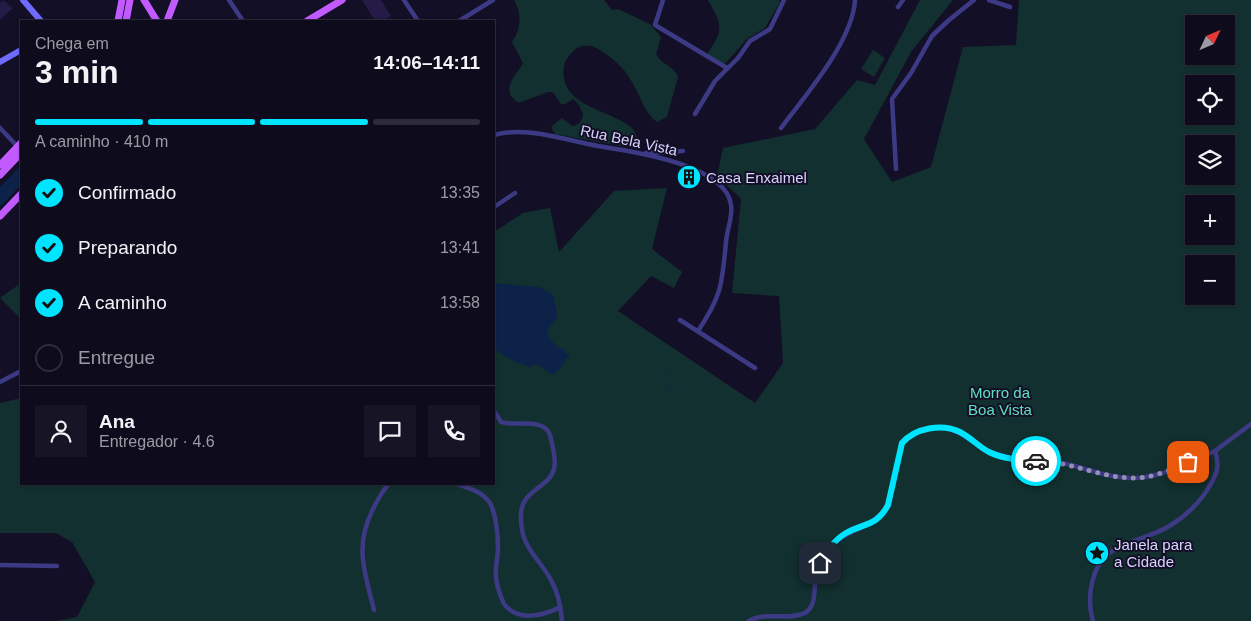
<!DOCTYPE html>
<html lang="pt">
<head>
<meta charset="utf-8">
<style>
  :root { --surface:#0e0b1c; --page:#171425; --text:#f1f3f6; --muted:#9b9ba3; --line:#2e2b3b; --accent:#00e5ff }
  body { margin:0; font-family:Helvetica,sans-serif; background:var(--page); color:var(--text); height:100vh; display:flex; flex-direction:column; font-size:19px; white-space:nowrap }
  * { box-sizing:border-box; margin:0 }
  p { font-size:16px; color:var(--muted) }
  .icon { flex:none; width:28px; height:28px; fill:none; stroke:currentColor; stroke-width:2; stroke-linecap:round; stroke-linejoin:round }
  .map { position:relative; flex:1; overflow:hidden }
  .drawer { position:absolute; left:20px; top:20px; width:475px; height:465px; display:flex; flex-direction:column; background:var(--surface); border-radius:0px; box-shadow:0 1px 4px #0004,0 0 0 1px var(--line) }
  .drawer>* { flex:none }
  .needle { width:32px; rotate:46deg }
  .tools { position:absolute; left:1185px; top:15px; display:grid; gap:10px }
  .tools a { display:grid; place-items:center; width:50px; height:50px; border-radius:0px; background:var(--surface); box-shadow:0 1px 4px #0004,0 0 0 1px var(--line); font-size:25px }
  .pin { position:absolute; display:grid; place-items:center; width:42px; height:42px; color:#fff; margin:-21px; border-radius:10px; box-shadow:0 2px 8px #0006 }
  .courier { position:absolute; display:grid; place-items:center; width:50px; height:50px; margin:-25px; border:4px solid #00e5ff; border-radius:50%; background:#fff; color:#222; box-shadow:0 1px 6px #0007 }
  .summary em { font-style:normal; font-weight:600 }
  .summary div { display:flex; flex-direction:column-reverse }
  .summary { display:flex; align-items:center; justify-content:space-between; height:85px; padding:0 15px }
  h1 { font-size:32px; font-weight:600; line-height:38px }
  .bar { display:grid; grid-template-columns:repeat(4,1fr); gap:8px 5px; align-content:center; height:60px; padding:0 15px }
  .bar i { height:6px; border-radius:4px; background:var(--line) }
  .bar .selected { background:var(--accent) }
  .bar p { grid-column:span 4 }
  .line { display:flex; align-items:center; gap:12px; padding:0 15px; border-top:1px solid var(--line) }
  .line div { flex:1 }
  .round { display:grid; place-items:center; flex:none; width:52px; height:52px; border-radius:0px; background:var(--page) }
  ol { padding:0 15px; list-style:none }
  li { display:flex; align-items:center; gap:15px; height:55px }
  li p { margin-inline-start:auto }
  li .icon { padding:5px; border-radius:50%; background:var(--accent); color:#111; stroke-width:4 }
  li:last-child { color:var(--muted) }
  li i { width:28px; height:28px; border:2px solid var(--line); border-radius:50% }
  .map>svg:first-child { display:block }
</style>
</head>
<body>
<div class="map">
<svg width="1251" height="621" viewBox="0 0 1251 621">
  <rect width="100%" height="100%" fill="#130f26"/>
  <path fill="#12302f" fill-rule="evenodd" d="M514 0H604L612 10 618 9 650 24 661 37 656 54C662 65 674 66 678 77L667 117 657 122C644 113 641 97 633 84 625 68 613 58 598 49 592 45 584 44 577 48 571 52 565 60 564 66 556 114 634 110 637 138L630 146 626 147 555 134 551 127 562 118 572 126C580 125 582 121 583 114L579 105 573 99 565 104H561L553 92H548L521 102H517L510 95C506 80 519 73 523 63L512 42C521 31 522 12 514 0Z
    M708 0H779L780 2 765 28 747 39 724 65 706 55C724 30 723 27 708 0Z
    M920 0H953L911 52 864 139 892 182 931 167 963 47 1016 45 1019 0H1251V621H57L77 617 95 582 72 542 56 533H0V403L21 398V484H494V232L523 213 550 208 559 252 614 191 667 188 652 249 682 272 674 288 651 276 618 311 755 403 783 363 779 296 732 293 741 199 717 176 723 148 815 129 857 80 875 85ZM1194 24H1226V56H1194ZM1194 84H1226V116H1194ZM1194 144H1226V176H1194ZM1194 204H1226V236H1194ZM1194 264H1226V296H1194Z
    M873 50 885 58 874 77 861 69Z
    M21 283V319L0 298Z"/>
  <path fill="#0c2248" d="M21 165V185L0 207V187Z
    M494 283 539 287 553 295 558 316 547 331 551 341 561 349 564 348 565 353 570 354 559 370 553 375 536 364 531 367C518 363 502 358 494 347Z"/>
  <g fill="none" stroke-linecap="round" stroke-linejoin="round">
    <path stroke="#0c2248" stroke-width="1" d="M664 378 668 372
      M666 387 674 392"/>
  </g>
  <path fill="#241b47" d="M3 0 13 8 0 20V3Z
    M362 0H381L391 16 382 21H375Z"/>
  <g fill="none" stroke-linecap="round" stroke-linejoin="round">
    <path stroke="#3d3a85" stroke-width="4.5" d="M229 0 243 21
      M404 0 418 21
      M663 0 655 25 727 68
      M989 0 1010 7
      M898 7 903 0
      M459 21 493 0
      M695 114 715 81 738 58 750 41 770 29 784 0
      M0 128 18 147
      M781 128C805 96 853 41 855 0
      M494 135C527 126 565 140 598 146 630 151 726 164 731 205 733 216 727 230 726 242 722 284 722 295 698 331
      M646 153 683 151
      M896 169 892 99 911 73 932 36 949 20 974 0
      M494 207 515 193
      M680 320 755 368
      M0 382 21 371
      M494 411 501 422C515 427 544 417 550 435 552 445 557 459 554 469 549 488 521 490 521 515 520 548 538 556 551 580 558 592 561 608 562 621
      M1215 451 1251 424
      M457 484C469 488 483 492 490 503 496 514 498 535 498 548 498 557 495 565 496 575 496 585 500 595 504 604 517 621 541 617 560 607
      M0 565 57 566
      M374 610C364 570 354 545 374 507 378 499 383 490 389 484
      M749 621C766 611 788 621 805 613 819 604 812 584 817 570 819 564 822 558 826 553 845 525 874 532 888 505L902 443C909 435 917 431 928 429 961 422 972 448 1000 456 1019 462 1038 459 1057 462 1082 466 1106 478 1132 478 1160 479 1189 462 1215 451 1220 466 1217 474 1209 487 1201 501 1186 516 1171 525 1140 545 1101 539 1092 583 1089 596 1089 608 1093 621"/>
    <path stroke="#6f6bff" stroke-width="6" d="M23 0 41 21
      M0 62 21 50"/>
    <path stroke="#c25bff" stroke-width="7" d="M144 0 157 21
      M118 21 122 0
      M126 21 130 0
      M167 21 175 0
      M307 21 342 0
      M0 165 21 143
      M0 175 21 153
      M0 216 21 194"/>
  </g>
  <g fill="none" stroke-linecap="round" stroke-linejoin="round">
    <path stroke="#948fb3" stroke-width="5" stroke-dasharray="0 9" d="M1036 461C1069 461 1099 477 1131 478 1151 479 1170 470 1188 462"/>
    <path stroke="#00e5ff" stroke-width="6" d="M820 563C827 551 834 540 846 533 864 523 877 526 888 505L902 443C915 428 942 423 960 432 970 437 979 447 989 452 1003 459 1020 460 1036 461"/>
  </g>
  <defs>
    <g id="building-disc" transform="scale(1.25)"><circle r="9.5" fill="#00e5ff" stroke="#130f26"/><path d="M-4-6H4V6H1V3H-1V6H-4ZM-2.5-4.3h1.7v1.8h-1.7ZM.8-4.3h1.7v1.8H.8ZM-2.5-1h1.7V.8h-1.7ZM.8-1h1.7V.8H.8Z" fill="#111"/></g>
    <g id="sight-disc" transform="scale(1.25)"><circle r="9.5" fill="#00e5ff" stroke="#130f26"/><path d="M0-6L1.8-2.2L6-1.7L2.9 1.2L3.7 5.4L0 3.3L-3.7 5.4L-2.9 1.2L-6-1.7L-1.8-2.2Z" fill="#111"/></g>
  </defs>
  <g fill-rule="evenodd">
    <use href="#building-disc" x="689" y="177"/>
    <use href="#sight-disc" x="1097" y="553"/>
  </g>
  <g text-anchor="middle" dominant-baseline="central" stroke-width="4" stroke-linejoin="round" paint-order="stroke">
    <g font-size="15" fill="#d9d4ff" stroke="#130f26">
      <text transform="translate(629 140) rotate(12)">Rua Bela Vista</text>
    </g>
    <g font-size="15" fill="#d9d4ff" stroke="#130f26" text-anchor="start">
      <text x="706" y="177">Casa Enxaimel</text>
      <text x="1114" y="544">Janela para<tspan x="1114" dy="17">a Cidade</tspan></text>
    </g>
    <g font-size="15" fill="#5fe0c0" stroke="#130f26">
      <text x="1000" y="392">Morro da<tspan x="1000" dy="17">Boa Vista</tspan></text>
    </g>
  </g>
</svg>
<div class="tools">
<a><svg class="needle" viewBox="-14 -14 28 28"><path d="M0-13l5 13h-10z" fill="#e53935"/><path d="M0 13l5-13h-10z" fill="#9b9ba3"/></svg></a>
<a><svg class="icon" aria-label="locate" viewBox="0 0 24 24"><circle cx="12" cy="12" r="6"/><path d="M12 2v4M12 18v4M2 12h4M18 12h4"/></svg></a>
<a><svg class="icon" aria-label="layers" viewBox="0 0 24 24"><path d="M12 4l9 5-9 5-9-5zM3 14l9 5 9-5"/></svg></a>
<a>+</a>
<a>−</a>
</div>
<div class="pin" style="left:1188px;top:462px;background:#ea580c"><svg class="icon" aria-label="bag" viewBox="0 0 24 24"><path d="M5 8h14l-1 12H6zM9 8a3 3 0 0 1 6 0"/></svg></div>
<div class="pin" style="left:820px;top:563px;background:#1f2937"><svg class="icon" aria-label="home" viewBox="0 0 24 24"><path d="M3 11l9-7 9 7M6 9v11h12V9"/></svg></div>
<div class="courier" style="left:1036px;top:461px"><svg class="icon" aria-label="car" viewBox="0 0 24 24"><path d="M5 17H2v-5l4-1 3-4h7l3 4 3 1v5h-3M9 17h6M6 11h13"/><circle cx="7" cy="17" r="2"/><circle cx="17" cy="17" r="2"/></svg></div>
<section class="drawer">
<div class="summary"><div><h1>3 min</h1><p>Chega em</p></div><em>14:06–14:11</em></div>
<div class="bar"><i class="selected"></i><i class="selected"></i><i class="selected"></i><i></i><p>A caminho · 410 m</p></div>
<ol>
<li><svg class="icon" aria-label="check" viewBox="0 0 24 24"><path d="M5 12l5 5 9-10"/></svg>Confirmado<p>13:35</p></li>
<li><svg class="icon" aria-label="check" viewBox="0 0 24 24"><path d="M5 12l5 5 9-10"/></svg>Preparando<p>13:41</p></li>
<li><svg class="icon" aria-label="check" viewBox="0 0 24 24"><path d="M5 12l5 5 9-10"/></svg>A caminho<p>13:58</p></li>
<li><i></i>Entregue</li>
</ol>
<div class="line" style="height:90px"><a class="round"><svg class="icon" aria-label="person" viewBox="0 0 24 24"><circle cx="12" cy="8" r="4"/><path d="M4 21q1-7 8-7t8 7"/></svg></a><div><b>Ana</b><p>Entregador · 4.6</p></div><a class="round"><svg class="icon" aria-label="chat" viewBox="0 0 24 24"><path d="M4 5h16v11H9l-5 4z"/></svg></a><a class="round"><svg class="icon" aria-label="phone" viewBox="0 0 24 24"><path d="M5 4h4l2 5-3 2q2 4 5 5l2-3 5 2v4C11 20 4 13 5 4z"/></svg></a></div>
</section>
</div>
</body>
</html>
